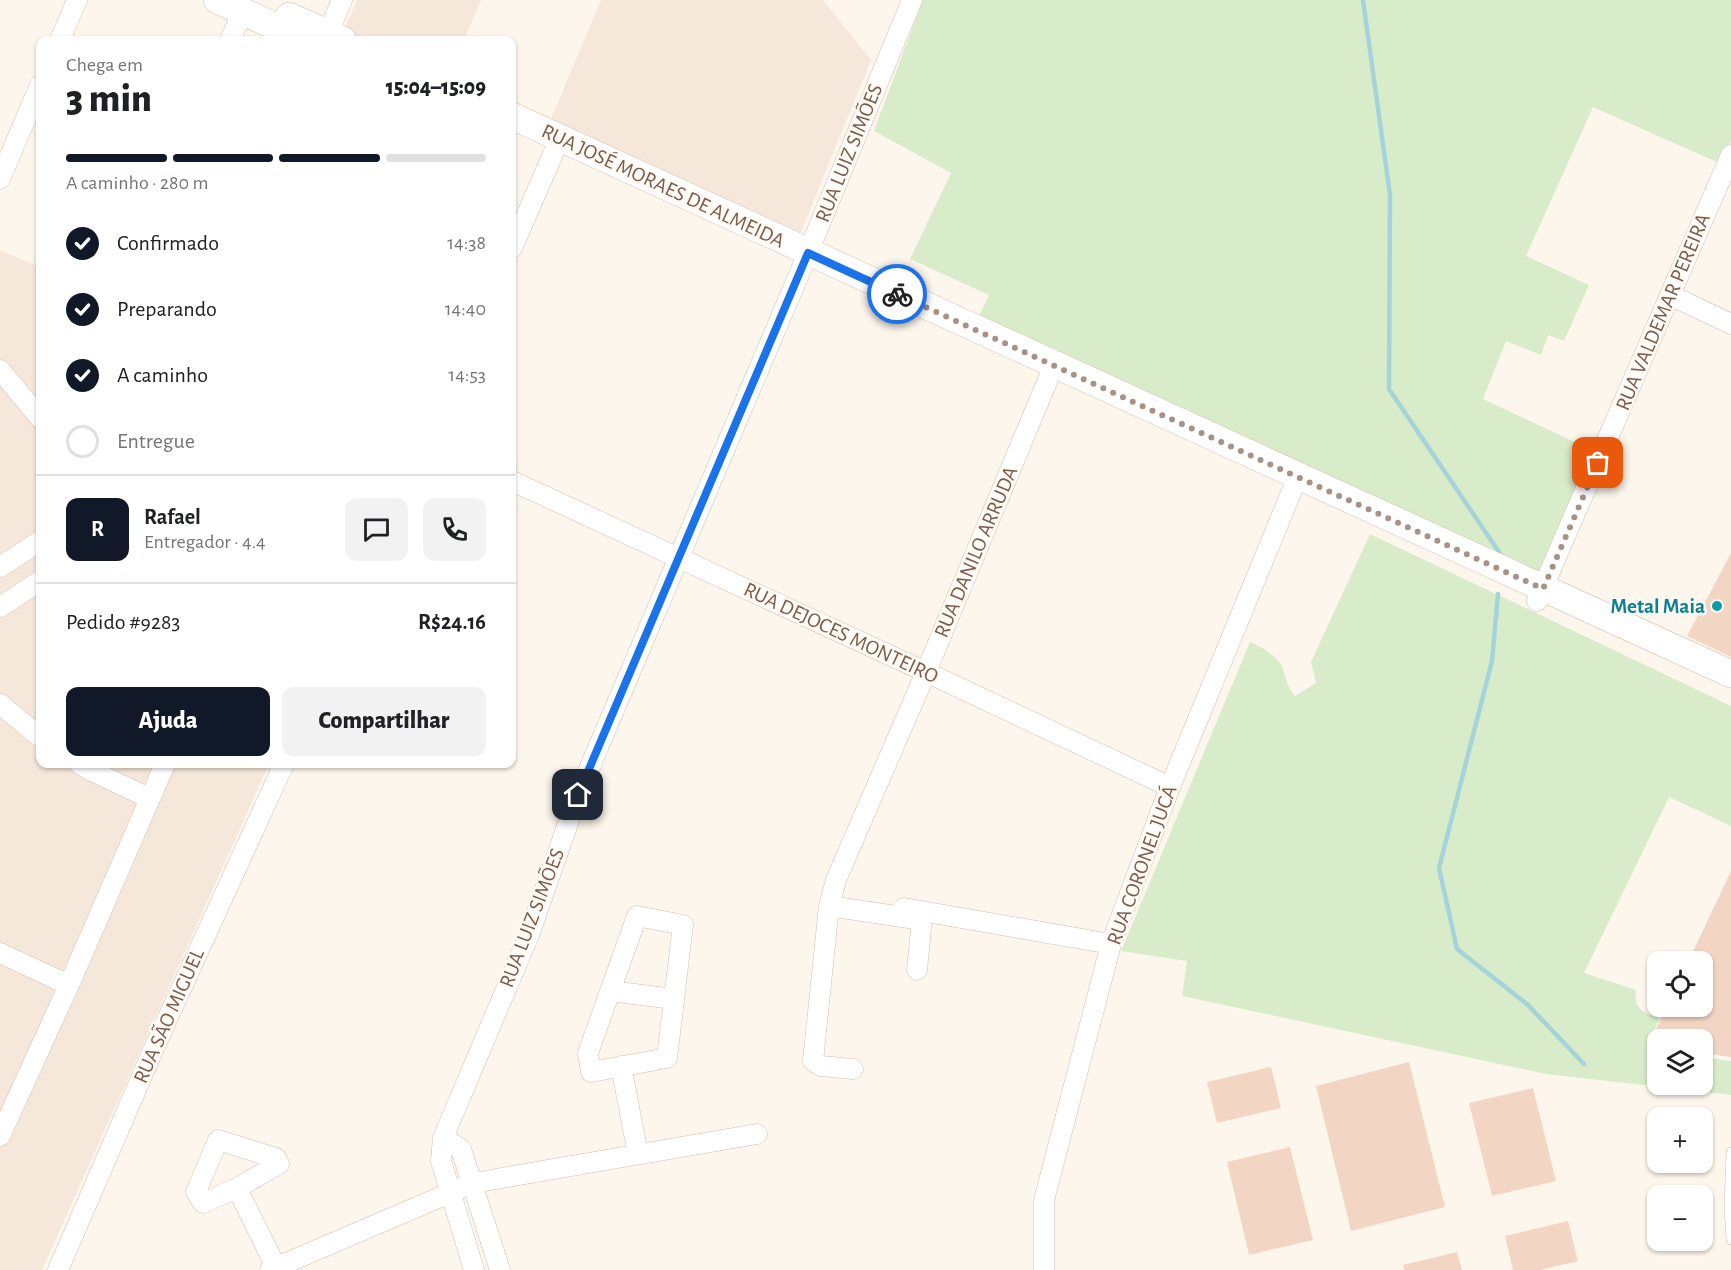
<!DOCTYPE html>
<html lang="pt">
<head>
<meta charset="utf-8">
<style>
  :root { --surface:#fff; --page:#f2f2f2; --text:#202124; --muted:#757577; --line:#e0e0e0; --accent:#111827 }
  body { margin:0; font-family:"Alegreya Sans",sans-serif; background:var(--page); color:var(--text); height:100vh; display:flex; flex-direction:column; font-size:22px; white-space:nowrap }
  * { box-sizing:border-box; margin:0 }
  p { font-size:20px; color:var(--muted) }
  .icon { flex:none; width:33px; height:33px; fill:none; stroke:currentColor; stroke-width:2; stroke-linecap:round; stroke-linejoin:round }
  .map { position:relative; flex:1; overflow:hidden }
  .side { position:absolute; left:36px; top:36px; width:480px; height:732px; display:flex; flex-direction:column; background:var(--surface); border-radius:12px; box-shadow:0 2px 4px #0004 }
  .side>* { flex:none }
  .tools { position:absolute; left:1647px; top:951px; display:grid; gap:12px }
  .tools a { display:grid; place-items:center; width:66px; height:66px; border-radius:12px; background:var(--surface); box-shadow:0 2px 4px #0004; font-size:30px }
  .pin { position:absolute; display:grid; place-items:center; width:51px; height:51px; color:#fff; margin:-26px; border-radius:12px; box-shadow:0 3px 9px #0006 }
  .courier { position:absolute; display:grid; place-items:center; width:60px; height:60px; margin:-30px; border:4px solid #1a73e8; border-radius:50%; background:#fff; color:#222; box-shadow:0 2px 8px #0007 }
  .overview em { font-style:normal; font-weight:800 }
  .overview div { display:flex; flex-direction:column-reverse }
  .overview { display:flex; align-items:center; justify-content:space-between; height:102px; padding:0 30px }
  h1 { font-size:39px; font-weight:800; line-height:45px }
  .bar { display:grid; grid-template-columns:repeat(4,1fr); gap:9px 6px; align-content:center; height:72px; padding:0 30px }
  .bar i { height:8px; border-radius:4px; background:var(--line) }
  .bar .current { background:var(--accent) }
  .bar p { grid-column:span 4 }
  .line { display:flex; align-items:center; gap:15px; padding:0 30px; border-top:2px solid var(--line) }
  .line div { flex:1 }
  .round { display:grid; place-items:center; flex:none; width:63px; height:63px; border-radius:12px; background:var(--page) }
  ol { padding:0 30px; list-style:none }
  li { display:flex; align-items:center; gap:18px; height:66px }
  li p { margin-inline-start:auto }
  li .icon { padding:6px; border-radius:50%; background:var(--accent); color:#fff; stroke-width:4 }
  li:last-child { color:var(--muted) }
  li i { width:33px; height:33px; border:3px solid var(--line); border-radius:50% }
  .button { display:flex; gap:12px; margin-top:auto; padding:12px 30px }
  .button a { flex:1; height:69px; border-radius:12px; background:var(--accent); color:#fff; font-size:24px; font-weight:800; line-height:69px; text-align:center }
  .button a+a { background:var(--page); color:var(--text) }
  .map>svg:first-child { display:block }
</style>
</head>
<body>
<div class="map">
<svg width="1731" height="1270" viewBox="0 0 1731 1270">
  <rect width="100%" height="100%" fill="#fdf6ec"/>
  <path fill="#f5e8da" d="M357 0H481L464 40H364L344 31Z
    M601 0H823L871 60 798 239 548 126Z
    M0 250 40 267V764H269L42 1270H0Z"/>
  <path fill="#d8ecc9" d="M923 0H1731V141L1721 164 1593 107 1526 256 1589 285 1564 341 1548 335 1541 355 1506 341 1483 399 1598 453 1542 585 976 322 989 295 910 259 951 173 874 131Z
    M1370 534 1731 706V826L1669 797 1584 973 1636 990C1633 1008 1644 1014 1660 1018L1648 1043 1657 1047 1658 1084H1702L1703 1057 1731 1061V1095L1546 1074 1182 996 1187 961 1121 951 1250 642C1262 647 1277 655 1283 669 1286 680 1288 687 1295 696L1316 683 1311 662Z"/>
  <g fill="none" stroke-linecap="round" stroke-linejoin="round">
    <path stroke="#a5d3da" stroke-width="4.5" d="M1363 0 1390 195 1389 389 1501 555V558
      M1498 594 1492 661 1439 868 1457 949 1528 1005 1584 1064"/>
  </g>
  <path fill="#f3d5c3" d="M1731 553V657L1687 636Z
    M1731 871V1057L1702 1053V1040H1651L1667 1006H1702V962H1688Z
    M1409 1062 1445 1207 1351 1231 1316 1086Z
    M1271 1067 1281 1108 1217 1123 1207 1082Z
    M1533 1088 1556 1181 1492 1196 1469 1103Z
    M1290 1147 1313 1240 1249 1255 1227 1162Z
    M1568 1221 1578 1261 1540 1270H1513L1505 1236Z
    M1457 1252 1462 1270H1404L1403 1265Z"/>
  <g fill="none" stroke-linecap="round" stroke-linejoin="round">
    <g stroke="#d1beb0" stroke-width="10">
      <path id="lane" d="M1731 1152 1729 1207 1731 1240"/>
    </g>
    <g stroke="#d1beb0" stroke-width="21">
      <path id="street" d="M60 40 77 0
        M230 40 243 12
        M325 40 342 0
        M0 179 40 85
        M512 248 560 138
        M1670 295 1731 324
        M0 370 40 418
        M512 481 926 672 1170 787
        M0 567 40 541
        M1537 601 1731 155
        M0 607 40 581
        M0 704 40 737
        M80 764 92 771 149 798
        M829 906 836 880 926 672 1054 365
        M904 908 1111 944
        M637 916 683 925 667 1058 591 1072 588 1053Z
        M0 953 69 985
        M610 991 674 999
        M621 1066 638 1154
        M853 1069 821 1066 813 1061 829 906 916 919 921 923V929L917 970
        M0 1136 69 985 165 764
        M443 1138 461 1149 500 1270
        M218 1140 276 1158 279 1164 237 1188 203 1203 196 1192Z
        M237 1188 276 1267
        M58 1270 155 1046 284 764
        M270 1270 473 1183 757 1134
        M474 1270 441 1161 443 1138 529 935 578 795 803 265 912 0
        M1044 1270V1200L1111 944 1170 787 1298 476"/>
    </g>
    <g stroke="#d6c0b0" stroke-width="28">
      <path id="secondary" d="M217 0 306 40
        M289 16 343 40
        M512 116 1731 674"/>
    </g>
    <use href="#lane" stroke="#fff" stroke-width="9"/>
    <use href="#street" stroke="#fff" stroke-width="20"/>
    <use href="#secondary" stroke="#fff" stroke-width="27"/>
  </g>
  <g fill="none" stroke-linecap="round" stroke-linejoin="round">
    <path stroke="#a89285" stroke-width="6" stroke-dasharray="0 10.8" d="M897 294 1543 589 1598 463"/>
    <path stroke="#1a73e8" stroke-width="8" d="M578 795 808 253 897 294"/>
  </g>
  <circle fill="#0f9aa8" stroke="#fffaf3" stroke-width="2" cx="1717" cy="606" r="6"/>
  <g text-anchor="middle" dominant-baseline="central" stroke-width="5" stroke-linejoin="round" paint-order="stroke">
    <g font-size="21" fill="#7a5c4d" stroke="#fffaf3">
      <text transform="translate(849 153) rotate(-68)">RUA LUIZ SIMÕES</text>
      <text transform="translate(663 186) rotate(25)">RUA JOSÉ MORAES DE ALMEIDA</text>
      <text transform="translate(1663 312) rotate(-67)">RUA VALDEMAR PEREIRA</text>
      <text transform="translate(976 552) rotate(-67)">RUA DANILO ARRUDA</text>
      <text transform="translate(841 633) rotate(25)">RUA DEJOCES MONTEIRO</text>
      <text transform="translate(1142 865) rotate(-70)">RUA CORONEL JUCÁ</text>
      <text transform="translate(532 918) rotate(-69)">RUA LUIZ SIMÕES</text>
      <text transform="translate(169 1016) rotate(-66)">RUA SÃO MIGUEL</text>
    </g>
    <g font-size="21" font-weight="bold" fill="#0d838f" stroke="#fffaf3" text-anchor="end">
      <text x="1705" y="606">Metal Maia</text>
    </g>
  </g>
</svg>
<div class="tools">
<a><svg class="icon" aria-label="locate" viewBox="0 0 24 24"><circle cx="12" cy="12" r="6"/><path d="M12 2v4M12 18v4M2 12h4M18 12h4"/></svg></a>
<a><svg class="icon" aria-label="layers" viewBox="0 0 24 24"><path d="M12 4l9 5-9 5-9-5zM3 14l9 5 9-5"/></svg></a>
<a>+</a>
<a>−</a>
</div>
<div class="pin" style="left:1598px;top:463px;background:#ea580c"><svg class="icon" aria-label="bag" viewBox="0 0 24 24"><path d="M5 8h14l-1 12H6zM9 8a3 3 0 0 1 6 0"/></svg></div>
<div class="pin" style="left:578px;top:795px;background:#1f2937"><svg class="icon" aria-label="home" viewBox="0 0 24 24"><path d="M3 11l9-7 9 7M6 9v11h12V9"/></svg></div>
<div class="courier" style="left:897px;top:294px"><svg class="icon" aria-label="bike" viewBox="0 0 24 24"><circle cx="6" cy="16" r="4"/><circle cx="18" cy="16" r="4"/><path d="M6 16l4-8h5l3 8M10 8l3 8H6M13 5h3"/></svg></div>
<section class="side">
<div class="overview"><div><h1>3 min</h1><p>Chega em</p></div><em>15:04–15:09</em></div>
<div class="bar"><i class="current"></i><i class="current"></i><i class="current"></i><i></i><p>A caminho · 280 m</p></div>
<ol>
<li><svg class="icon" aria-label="check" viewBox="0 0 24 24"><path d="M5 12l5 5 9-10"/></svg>Confirmado<p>14:38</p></li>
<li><svg class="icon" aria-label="check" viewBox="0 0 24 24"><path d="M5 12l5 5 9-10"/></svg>Preparando<p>14:40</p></li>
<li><svg class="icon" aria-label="check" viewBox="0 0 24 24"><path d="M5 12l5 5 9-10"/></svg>A caminho<p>14:53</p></li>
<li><i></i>Entregue</li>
</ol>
<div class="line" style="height:108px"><b class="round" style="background:var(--accent);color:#fff">R</b><div><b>Rafael</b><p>Entregador · 4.4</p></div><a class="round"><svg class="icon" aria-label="chat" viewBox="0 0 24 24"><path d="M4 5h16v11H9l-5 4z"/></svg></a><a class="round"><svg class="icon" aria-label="phone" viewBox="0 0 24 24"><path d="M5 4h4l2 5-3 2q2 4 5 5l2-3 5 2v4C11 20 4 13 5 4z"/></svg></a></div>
<div class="line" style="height:78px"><div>Pedido #9283</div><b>R$24.16</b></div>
<div class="button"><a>Ajuda</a><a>Compartilhar</a></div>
</section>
</div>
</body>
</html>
